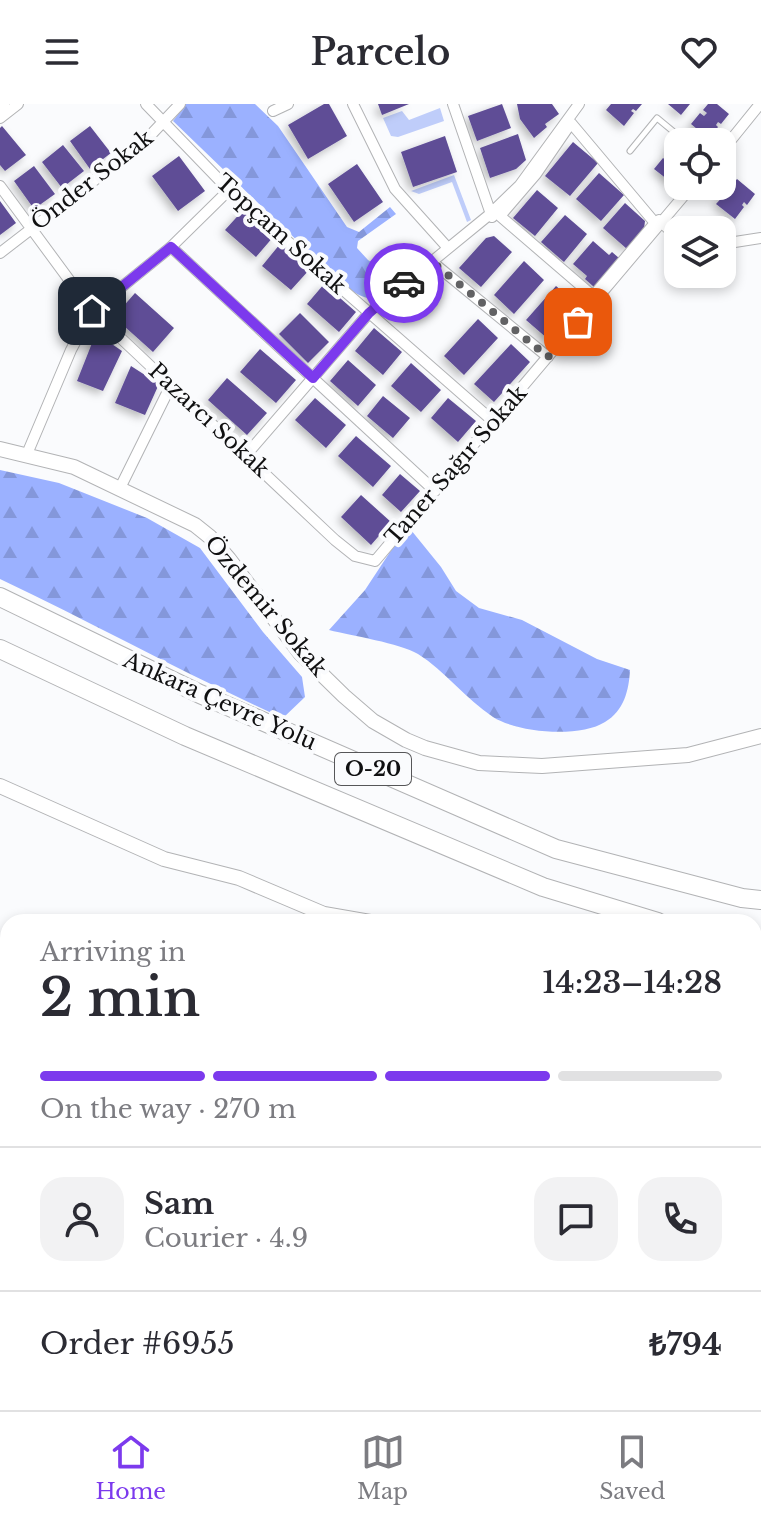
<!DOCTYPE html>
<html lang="en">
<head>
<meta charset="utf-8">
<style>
  :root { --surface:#fff; --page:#f2f2f3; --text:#2b2b33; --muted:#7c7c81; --line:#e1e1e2; --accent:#7c3aed }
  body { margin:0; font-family:"Libre Baskerville",serif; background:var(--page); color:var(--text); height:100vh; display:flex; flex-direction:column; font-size:30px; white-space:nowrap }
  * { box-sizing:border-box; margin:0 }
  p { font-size:26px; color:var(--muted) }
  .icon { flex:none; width:44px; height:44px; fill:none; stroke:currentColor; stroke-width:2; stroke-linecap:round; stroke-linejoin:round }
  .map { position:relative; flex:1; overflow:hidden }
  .drawer { position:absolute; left:0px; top:810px; width:762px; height:496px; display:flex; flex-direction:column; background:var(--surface); border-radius:24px 24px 0 0; box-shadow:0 4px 12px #0003 }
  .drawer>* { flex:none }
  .fabs { position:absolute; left:664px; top:24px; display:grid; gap:16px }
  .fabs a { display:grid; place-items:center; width:72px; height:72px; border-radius:16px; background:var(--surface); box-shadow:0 4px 12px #0003; font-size:40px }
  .pin { position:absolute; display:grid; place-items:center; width:68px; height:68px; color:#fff; margin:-34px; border-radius:16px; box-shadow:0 4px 12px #0006 }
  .courier { position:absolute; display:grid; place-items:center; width:80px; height:80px; margin:-40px; border:6px solid #7c3aed; border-radius:50%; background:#fff; color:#222; box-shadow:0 2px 10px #0007 }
  .overview em { font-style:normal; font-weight:600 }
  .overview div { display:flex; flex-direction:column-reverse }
  .overview { display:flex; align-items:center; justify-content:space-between; height:136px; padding:0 40px }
  h1 { font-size:52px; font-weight:600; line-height:60px }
  .bar { display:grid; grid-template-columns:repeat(4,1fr); gap:12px 8px; align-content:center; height:96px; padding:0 40px }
  .bar i { height:10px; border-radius:6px; background:var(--line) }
  .bar .on { background:var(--accent) }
  .bar p { grid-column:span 4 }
  .line { display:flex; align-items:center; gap:20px; padding:0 40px; border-top:2px solid var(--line) }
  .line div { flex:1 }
  .round { display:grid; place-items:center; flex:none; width:84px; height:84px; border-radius:24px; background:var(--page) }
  header { display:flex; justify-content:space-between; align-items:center; height:104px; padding:0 40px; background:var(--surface); font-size:36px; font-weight:600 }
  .dock { display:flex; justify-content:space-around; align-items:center; height:112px; border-top:2px solid var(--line); background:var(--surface); font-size:22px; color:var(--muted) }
  .dock a { display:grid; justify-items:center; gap:4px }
  .dock .on { color:var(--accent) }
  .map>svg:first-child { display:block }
</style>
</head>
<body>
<header><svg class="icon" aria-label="menu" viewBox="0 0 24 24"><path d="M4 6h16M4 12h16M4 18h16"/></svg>Parcelo<svg class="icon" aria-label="heart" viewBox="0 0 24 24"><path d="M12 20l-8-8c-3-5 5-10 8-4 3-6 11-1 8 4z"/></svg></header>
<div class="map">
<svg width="761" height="1306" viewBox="0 0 761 1306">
  <defs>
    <pattern id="forest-firs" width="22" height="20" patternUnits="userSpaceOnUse" patternTransform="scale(2)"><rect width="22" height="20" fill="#9bb1ff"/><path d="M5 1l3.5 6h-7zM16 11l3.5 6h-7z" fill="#8497da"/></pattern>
    <filter id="shadow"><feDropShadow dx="-3.5" dy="3.5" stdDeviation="4" flood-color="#0004"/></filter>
  </defs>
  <rect width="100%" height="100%" fill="#fafbfd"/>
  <path fill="#bfcdfa" d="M440 4 444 17 398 33 391 32 383 14 402 7 409 16Z
    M454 71 471 116 467 118 452 78 419 90 411 87Z"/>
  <path fill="url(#forest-firs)" d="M186 0H255L278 22 347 123 359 128 390 103 396 110 358 137 357 144 368 156 383 166 411 154 416 159 375 194C359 196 347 182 335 173L173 17Z
    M0 366 59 379 147 414 200 444 263 528 302 573 305 593 283 614C187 571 95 520 0 475Z
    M411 426 441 463 456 487 479 504 522 516 597 555 630 566C629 586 624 607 605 618 580 634 518 629 493 613 466 595 445 567 418 550 399 539 353 532 329 526L365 486 392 445Z
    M761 950V1083L754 1088V952Z
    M754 1245 761 1246V1291L754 1285Z
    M158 1298H583L590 1306H159Z
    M644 1298H741L744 1300 737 1306H639Z"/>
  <path fill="#5f4e96" filter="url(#shadow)" d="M324 0H329L347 32 308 55 288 21Z
    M378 0H409L382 11Z
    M502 0 511 24 477 37 468 12Z
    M517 0H552L559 10 545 20 547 23 534 34 520 15Z
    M611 0H642L636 7 633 5 631 7 634 9 624 22 606 6Z
    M668 0H690L681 11Z
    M708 0H717L729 10 721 20 718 18 716 21 718 23 709 35 691 20 700 9 704 12 707 9 703 6Z
    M2 22 26 51 5 67 0 61V24Z
    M90 22 111 49 90 65 70 37Z
    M518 30 526 56 516 65 490 74 480 44Z
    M445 32 457 68 413 83 401 48Z
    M573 38 598 59 570 92 545 72Z
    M675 40 678 43V72L672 79 654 65 663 54 667 57 670 54 666 51Z
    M63 41 84 67 62 84 42 58Z
    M179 52 205 87 178 107 152 72Z
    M357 60 383 98 354 118 328 80Z
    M34 62 55 90 34 105 14 77Z
    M599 69 624 91 601 117 576 95Z
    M737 75 755 90 747 101 744 98 742 101 744 103 735 115 716 100 726 89 730 92 732 89 728 86Z
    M537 86 558 104 535 132 513 114Z
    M0 97 16 119 0 131Z
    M625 99 645 117 644 125 627 145 603 124Z
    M244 105 274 132 256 153 225 126Z
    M565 111 587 130 564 158 541 138Z
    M494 132 512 148 481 183 459 164 486 134Z
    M593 137 609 151 612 148 619 154 594 183 585 175 587 172 573 160Z
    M280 140 310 165 291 186 262 162Z
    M524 157 544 176 514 210 494 191Z
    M324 180 356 208 339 228 307 200Z
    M556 182 578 201 548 235 526 216Z
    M135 189 174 224 153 248 114 213Z
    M300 209 329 238 308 259 279 230Z
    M478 215 498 234 464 271 444 252Z
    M374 224 402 248 383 271 355 247Z
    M96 229 122 247 103 287 77 277Z
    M511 240 530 258 494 298 474 280Z
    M260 245 296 276 276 299 240 268Z
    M348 256 376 281 358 302 330 277Z
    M411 259 441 286 421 308 391 282Z
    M131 262 159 280 145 311 115 299Z
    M227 274 267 309 247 331 208 296Z
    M383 292 410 314 393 334 367 312Z
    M315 294 346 321 326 344 295 316Z
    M448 294 476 317 458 338 431 314Z
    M356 332 391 362 373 383 338 352Z
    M400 370 420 387 401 408 382 391Z
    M361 391 391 418 371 441 341 413Z"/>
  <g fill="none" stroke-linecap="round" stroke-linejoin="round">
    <g stroke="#b2b3b5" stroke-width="7">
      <path id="lane" d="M630 47 657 14 686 38"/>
    </g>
    <g stroke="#b2b3b5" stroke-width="12">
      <path id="street" d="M146 0 229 86 494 318
        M353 0 395 85 448 144
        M453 0 492 113
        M0 3 4 0
        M273 7 288 0
        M0 14 18 0
        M571 19 655 119 593 192 500 112 536 70Z
        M722 47 760 0
        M0 82 92 207 335 436 355 452 375 457 692 82
        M659 116 678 134
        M722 140 761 134
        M171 143 435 387
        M0 149 144 38 180 0
        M431 157 548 253
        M27 350 71 246 92 207 171 143 229 86
        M247 350 369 209 489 111 520 81 579 0
        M120 384 171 281"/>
    </g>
    <g stroke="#b2b3b5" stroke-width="16">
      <path id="secondary" d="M0 345 74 363 195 421 210 433 229 455 300 549 344 592 373 617 406 636 425 644 479 659 542 662 688 651 761 632
        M0 682 164 755 239 774 324 810 370 818
        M754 930 761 932"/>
    </g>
    <g stroke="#b2b3b5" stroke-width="20">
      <path id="highway" d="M0 493 200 590 556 745 742 794 761 796
        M0 545 185 632 543 783 658 818
        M754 843 761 844"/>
    </g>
    <path stroke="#b2b3b5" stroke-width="2" stroke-dasharray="8 4" stroke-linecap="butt" d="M0 1124 8 1123
      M754 1294 761 1298"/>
    <use href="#lane" stroke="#fff" stroke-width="5"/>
    <use href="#street" stroke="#fff" stroke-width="10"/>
    <use href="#secondary" stroke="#fff" stroke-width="14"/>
    <use href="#highway" stroke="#fff" stroke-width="18"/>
  </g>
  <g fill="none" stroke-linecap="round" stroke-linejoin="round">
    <path stroke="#626264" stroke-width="8" stroke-dasharray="0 14.4" d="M404 179 431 157 548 253 578 218"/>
    <path stroke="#7c3aed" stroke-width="10" d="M92 207 171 143 313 274 369 209 404 179"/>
  </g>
  <g text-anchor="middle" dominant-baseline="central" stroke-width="8" stroke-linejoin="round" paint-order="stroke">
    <rect fill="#fafbfd" stroke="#565658" stroke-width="2" x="335" y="649" width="76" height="32" rx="6"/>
    <g font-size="20" font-weight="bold" fill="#101011">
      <text x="373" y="665">O-20</text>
    </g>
    <g font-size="22" fill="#101011" stroke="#fafbfd">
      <text transform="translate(92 76) rotate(-38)">Önder Sokak</text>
      <text transform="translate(281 130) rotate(42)">Topçam Sokak</text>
      <text transform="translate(209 316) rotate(43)">Pazarcı Sokak</text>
      <text transform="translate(456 361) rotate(-49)">Taner Sağır Sokak</text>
      <text transform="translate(266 502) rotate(50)">Özdemir Sokak</text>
      <text transform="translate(220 597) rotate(24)">Ankara Çevre Yolu</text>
    </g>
  </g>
</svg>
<div class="fabs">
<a><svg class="icon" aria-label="locate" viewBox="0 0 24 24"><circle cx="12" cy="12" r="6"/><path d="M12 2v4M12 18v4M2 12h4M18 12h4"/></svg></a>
<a><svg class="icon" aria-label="layers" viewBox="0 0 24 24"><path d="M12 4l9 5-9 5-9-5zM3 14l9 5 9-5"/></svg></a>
</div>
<div class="pin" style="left:578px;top:218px;background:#ea580c"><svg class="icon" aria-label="bag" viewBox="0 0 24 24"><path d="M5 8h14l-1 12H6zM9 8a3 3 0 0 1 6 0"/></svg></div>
<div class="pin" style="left:92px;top:207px;background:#1f2937"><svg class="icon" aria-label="home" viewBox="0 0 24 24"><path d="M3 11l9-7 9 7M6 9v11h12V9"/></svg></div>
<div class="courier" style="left:404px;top:179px"><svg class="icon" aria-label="car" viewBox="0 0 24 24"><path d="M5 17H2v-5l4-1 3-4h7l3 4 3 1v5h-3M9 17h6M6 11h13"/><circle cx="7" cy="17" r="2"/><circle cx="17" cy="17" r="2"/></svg></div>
<section class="drawer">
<div class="overview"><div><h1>2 min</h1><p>Arriving in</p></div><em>14:23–14:28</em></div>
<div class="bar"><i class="on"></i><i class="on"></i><i class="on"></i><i></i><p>On the way · 270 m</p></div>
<div class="line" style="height:144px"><a class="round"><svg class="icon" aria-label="person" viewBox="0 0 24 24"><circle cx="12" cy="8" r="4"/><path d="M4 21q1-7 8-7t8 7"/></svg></a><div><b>Sam</b><p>Courier · 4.9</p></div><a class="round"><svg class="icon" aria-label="chat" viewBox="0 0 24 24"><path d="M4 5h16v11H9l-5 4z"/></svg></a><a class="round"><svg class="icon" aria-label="phone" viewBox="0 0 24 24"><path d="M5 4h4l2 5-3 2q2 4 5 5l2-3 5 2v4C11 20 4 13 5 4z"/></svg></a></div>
<div class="line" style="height:104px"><div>Order #6955</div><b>₺794</b></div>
</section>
</div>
<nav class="dock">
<a class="on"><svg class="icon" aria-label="home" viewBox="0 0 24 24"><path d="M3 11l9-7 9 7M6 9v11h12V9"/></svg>Home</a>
<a><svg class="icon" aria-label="map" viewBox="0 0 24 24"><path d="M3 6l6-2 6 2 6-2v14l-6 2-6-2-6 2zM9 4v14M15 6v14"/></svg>Map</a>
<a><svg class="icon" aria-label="saved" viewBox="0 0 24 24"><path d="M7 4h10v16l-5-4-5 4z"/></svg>Saved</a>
</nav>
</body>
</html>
